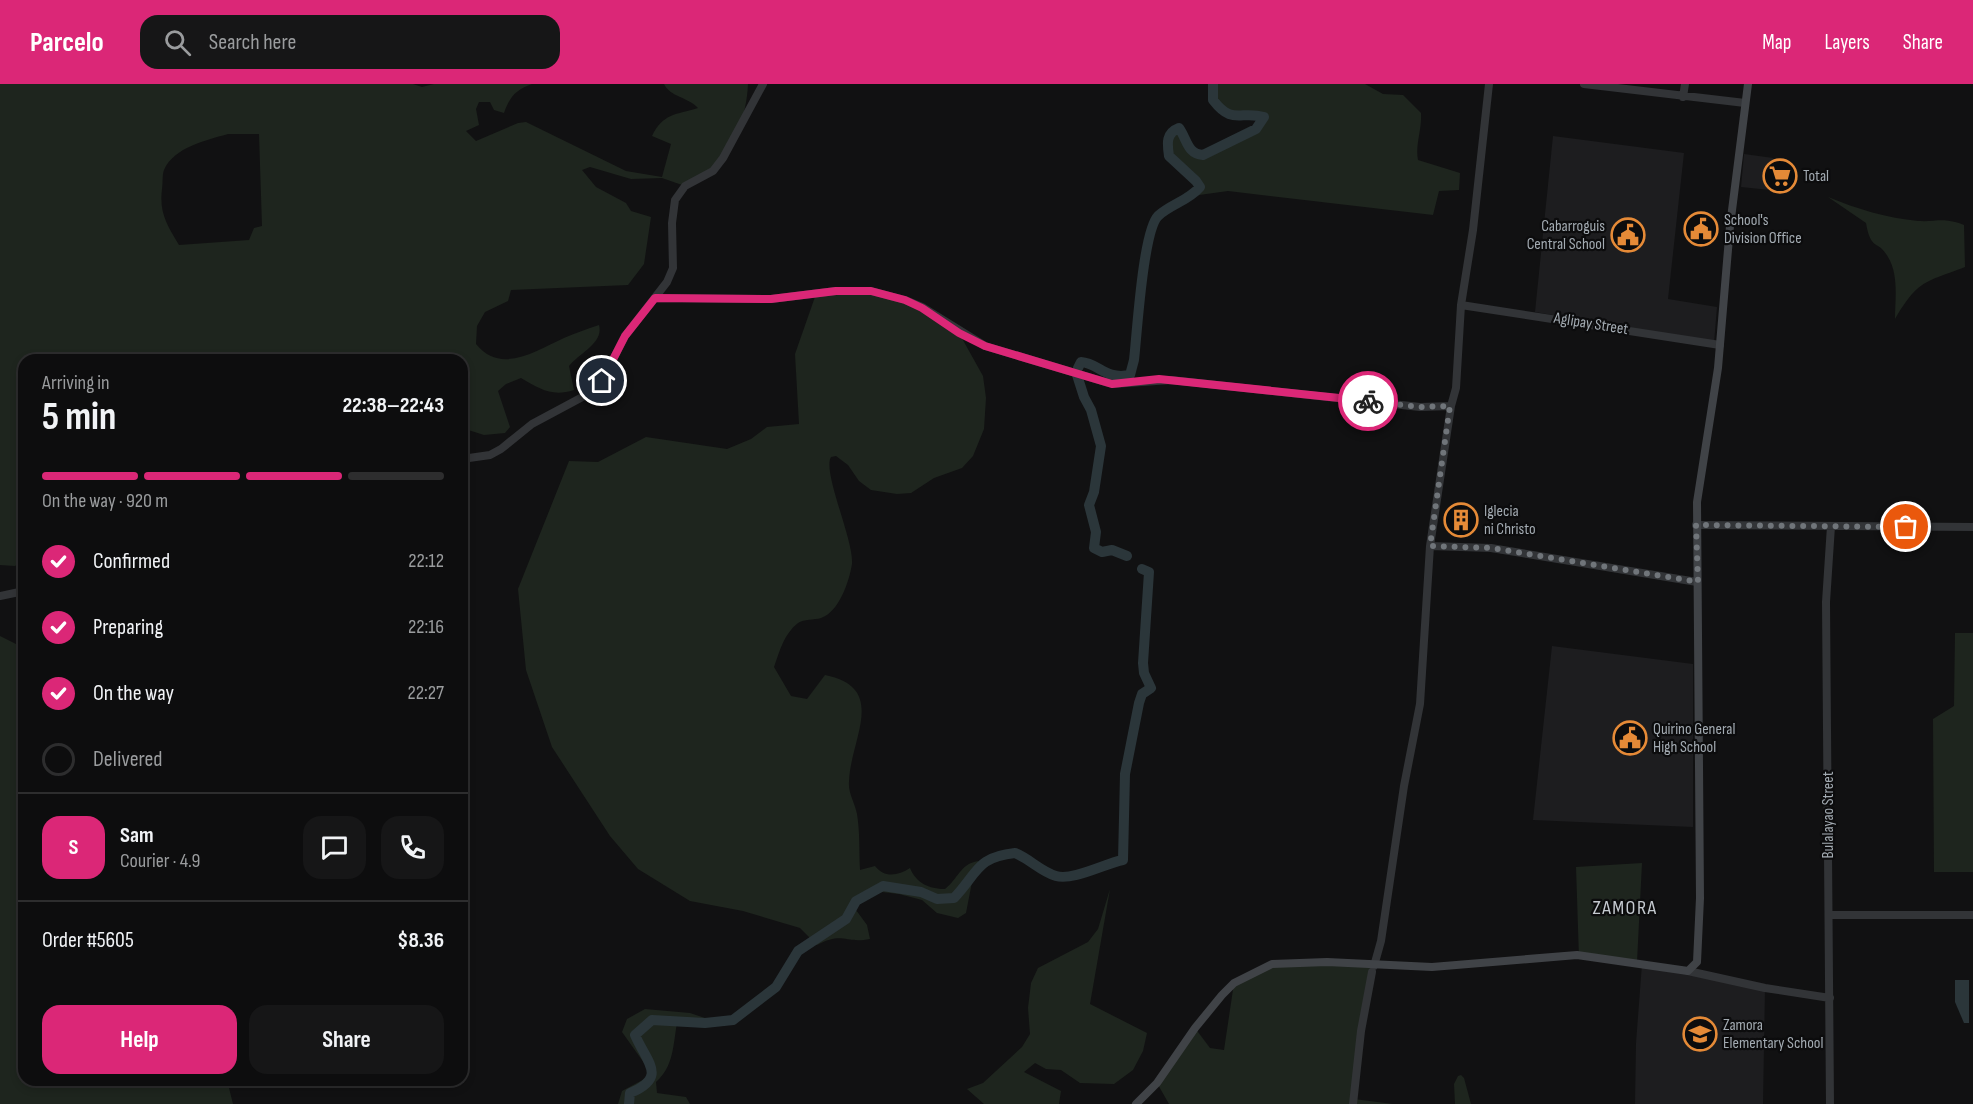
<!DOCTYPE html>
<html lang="en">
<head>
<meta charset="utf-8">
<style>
  :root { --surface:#0d0d0e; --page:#161617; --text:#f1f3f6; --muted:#9a9c9e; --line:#2d2d2e; --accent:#db2777 }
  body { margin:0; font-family:"Sofia Sans Condensed",sans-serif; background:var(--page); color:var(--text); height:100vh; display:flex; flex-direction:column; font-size:22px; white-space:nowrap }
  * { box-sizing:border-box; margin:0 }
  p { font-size:20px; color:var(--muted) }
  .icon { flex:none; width:33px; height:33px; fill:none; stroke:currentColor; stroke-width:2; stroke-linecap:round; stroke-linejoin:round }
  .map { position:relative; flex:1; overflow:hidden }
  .panel { position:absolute; left:18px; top:270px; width:450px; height:732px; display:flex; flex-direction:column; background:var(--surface); border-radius:18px; box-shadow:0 3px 9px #0003,0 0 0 2px var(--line) }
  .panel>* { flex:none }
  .pin { position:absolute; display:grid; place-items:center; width:51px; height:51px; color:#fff; margin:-26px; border:3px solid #fff; border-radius:50%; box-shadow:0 2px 6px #0007 }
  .courier { position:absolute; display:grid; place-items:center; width:60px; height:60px; margin:-30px; border:4px solid #db2777; border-radius:50%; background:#fff; color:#222; box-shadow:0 2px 8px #0007 }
  .head em { font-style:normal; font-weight:700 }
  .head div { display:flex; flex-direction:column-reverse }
  .head { display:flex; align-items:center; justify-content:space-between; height:102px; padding:0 24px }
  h1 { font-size:39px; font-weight:700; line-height:45px }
  .bar { display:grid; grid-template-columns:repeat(4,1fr); gap:9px 6px; align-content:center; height:72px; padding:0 24px }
  .bar i { height:8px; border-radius:4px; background:var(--line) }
  .bar .on { background:var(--accent) }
  .bar p { grid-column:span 4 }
  .line { display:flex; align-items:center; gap:15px; padding:0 24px; border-top:2px solid var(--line) }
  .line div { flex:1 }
  .round { display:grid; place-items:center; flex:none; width:63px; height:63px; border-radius:18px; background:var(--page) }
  ol { padding:0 24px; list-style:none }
  li { display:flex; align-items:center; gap:18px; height:66px }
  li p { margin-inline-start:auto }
  li .icon { padding:6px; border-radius:50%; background:var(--accent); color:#fff; stroke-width:4 }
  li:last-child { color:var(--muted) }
  li i { width:33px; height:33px; border:3px solid var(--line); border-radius:50% }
  .primary-button { display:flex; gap:12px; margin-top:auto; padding:12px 24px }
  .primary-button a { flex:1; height:69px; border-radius:18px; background:var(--accent); color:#fff; font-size:24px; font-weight:700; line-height:69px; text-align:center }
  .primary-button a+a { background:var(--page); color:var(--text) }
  header { display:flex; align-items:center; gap:36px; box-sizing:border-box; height:84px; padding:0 30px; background:var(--accent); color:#fff }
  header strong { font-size:28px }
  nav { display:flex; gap:33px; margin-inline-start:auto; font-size:21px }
  .search { width:420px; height:54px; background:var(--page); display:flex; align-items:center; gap:15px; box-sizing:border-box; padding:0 21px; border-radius:18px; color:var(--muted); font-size:22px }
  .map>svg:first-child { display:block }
</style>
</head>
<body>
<header>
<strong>Parcelo</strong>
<div class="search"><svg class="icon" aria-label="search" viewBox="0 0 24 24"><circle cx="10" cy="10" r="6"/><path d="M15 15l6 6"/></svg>Search here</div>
<nav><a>Map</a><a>Layers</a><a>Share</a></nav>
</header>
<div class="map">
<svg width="1973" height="1020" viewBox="0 0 1973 1020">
  <rect width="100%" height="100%" fill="#111112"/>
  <path fill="#1d1d1f" d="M1553 52 1684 69 1668 215 1717 223 1714 259 1535 228Z
    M1744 70 1773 74 1770 106 1741 103Z
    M1552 562 1693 580V743L1533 736Z
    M1642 880 1765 904 1763 1020H1635L1636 959Z"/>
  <path fill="#1e251e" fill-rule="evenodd" d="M0 0H413L422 3 434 0H532C516 6 510 12 504 29L494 26 490 18H479L476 25 479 41 466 47 476 57 518 39 526 38 626 87 662 93 671 60 652 52C663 29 676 31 698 24 688 13 670 13 664 0H748C747 29 735 64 713 86 706 93 694 97 685 102L662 94 631 95 590 83 582 86 596 103 626 119 631 127 651 133 644 180 628 201 511 206 508 217 485 228 477 242 476 260C501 291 535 267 564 254 575 249 587 245 599 241 604 259 579 269 569 282L574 306C552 313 540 305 521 294L506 300 498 307 510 343 505 349 484 351 462 344V276H24V475L15 482 0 481ZM228 50H259L262 142 254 144 249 156 179 161C167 141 159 129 162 105 163 99 162 91 164 86 174 63 207 56 228 50Z
    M1213 0H1365L1383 10 1403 11 1421 29C1422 46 1415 61 1418 76L1460 89 1459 106 1439 107 1433 131 1228 107 1192 112 1199 103 1196 97 1169 72C1167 59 1166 49 1179 44 1187 55 1187 70 1203 71L1256 45 1264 33C1241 24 1235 45 1213 16Z
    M1828 113C1857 125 1887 134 1918 137 1939 138 1942 133 1964 141L1965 183C1924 199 1919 195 1895 235 1895 216 1899 191 1888 173 1878 155 1871 168 1866 139Z
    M852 206 905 216 959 249 983 292 986 314 984 345 973 372 962 384 934 394 911 409 897 410 871 406 859 397 848 381 836 372 831 373C822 388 854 456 852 480 849 498 839 528 821 534 814 536 804 535 798 539 784 550 780 566 774 583L791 612 807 615 825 591C889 604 850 655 849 698 848 709 855 719 857 730 860 748 859 767 860 786L875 782C884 794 898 792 910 784 916 799 929 805 945 805 958 795 960 780 978 777L982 787 972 798 966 829 958 834 937 829 922 816 899 810 882 808 863 813 856 826 867 841 870 855C845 860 843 847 817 861L800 844 743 827 690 817 638 785 610 752 552 663 526 586 518 505 569 377 598 378 646 353 727 365 751 355 767 343 799 340 795 270 816 210Z
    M1955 549H1973V788H1934L1933 635 1954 622Z
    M0 552 24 564V996H227L233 1020H0Z
    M1642 779 1637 878 1579 874 1576 783Z
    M1110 805 1090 920 1147 949 1143 967 1133 986 1114 1000 1080 999 1061 986 1046 985 1035 979 1024 988 1061 1007 1059 1020H984L967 1005 983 999 1022 963 1030 950 1028 924 1031 899 1038 884 1088 858 1098 845Z
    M1272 880 1374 882 1354 1015 1393 1020H1169L1157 999 1195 944 1210 964 1224 966 1234 899Z
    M645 925 690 929 711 936 677 939C673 961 674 982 656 998L657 1009 686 1013 690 1020H618L622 1007 650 992 649 986 622 948 627 935Z
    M1461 991 1464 994 1471 1020H1455L1454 1000 1458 992Z"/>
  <path fill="#2b363a" d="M1955 896H1969V939H1964L1955 918Z"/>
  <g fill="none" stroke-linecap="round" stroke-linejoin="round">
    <path stroke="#2b363a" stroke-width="10" d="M1078 284 1081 278C1099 279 1104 296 1130 291L1134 276C1137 250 1143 147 1158 132 1171 120 1188 117 1200 103L1196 97 1169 72C1167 59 1166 49 1179 44 1187 55 1187 70 1203 71L1256 45 1264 33C1240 26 1233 42 1213 16V0
      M1077 291 1084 313 1091 326 1101 362 1094 408 1089 421 1096 448 1094 464 1102 468 1112 466 1127 472
      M629 1020 630 1009C668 993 647 979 635 951L652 936 705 939 733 936 776 903 798 867 846 835 856 817 883 802 921 808 937 815 954 814C978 789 976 773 1015 769 1030 775 1040 787 1056 792 1073 797 1106 779 1123 776L1125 690 1139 619 1142 610 1151 604 1144 589 1143 579 1149 488 1142 485"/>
    <path stroke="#323437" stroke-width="8" d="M1584 0 1745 19
      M1683 13 1685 0
      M655 214 771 215 836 207H871L905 216 922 223 985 262 1112 300 1171 296 1420 323 1451 322 1456 304 1461 221 1473 146 1489 0
      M1461 221 1720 261
      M462 375 490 371 501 365 532 340 588 310 602 297 625 252 667 198 673 184 672 139 675 116 685 102 713 87 723 74 763 0
      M1696 441 1973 443
      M1430 462 1491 464 1697 498
      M0 512 24 507
      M1829 831H1973
      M1374 882 1381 857 1404 702 1420 620 1430 462 1451 322
      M1688 887 1765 904 1830 914
      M1353 1020 1361 947 1372 888
      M1830 1020 1826 518 1831 442"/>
    <path stroke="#404347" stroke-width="8" d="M1136 1020 1157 999 1195 944 1222 911 1234 899 1272 880 1327 878 1432 883 1577 871 1688 887 1697 878 1700 814 1697 418 1718 284 1730 142 1748 0"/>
  </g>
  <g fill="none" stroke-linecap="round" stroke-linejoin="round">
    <path stroke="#70757a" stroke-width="6" stroke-dasharray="0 10.8" d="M1368 317 1420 323 1450 322 1430 462 1491 464 1698 498 1696 441 1906 443"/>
    <path stroke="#db2777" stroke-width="8" d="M602 297 625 252 655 214 771 215 836 207H871L905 216 922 224 959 249 985 262 1112 300 1159 295 1368 317"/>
  </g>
  <defs>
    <g id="supermarket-ring" transform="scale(1.725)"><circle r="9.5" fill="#0c0c0d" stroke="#e58a37" stroke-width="1.5"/><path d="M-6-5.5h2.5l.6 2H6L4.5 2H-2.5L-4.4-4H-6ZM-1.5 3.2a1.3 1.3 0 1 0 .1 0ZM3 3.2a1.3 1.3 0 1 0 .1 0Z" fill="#e58a37"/></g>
    <g id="civic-ring" transform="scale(1.725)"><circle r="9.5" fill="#0c0c0d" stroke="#e58a37" stroke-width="1.5"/><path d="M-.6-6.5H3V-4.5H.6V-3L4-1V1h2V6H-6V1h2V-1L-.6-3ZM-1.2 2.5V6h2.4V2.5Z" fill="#e58a37"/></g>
    <g id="building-ring" transform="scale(1.725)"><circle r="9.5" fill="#0c0c0d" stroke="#e58a37" stroke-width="1.5"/><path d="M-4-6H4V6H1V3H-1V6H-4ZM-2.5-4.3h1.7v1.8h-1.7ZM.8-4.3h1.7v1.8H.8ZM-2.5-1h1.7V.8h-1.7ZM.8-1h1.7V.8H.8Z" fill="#e58a37"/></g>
    <g id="school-ring" transform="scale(1.725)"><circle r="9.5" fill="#0c0c0d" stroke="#e58a37" stroke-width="1.5"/><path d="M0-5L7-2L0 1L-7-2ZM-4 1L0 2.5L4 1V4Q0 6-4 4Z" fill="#e58a37"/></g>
  </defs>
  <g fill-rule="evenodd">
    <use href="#supermarket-ring" x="1780" y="92"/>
    <use href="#civic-ring" x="1701" y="145"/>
    <use href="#civic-ring" x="1628" y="151"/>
    <use href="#building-ring" x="1461" y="436"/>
    <use href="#civic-ring" x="1630" y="654"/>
    <use href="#school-ring" x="1700" y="950"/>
  </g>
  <g text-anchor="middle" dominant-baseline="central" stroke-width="4.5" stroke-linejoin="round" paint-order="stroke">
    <g font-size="16" fill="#a3abb2" stroke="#0c0c0d" text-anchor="start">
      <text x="1803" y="92">Total</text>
      <text x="1724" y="136">School's<tspan x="1724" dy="18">Division Office</tspan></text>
      <text x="1605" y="142" text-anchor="end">Cabarroguis<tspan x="1605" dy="18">Central School</tspan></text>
      <text x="1484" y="427">Iglecia<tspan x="1484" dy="18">ni Christo</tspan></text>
      <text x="1653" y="645">Quirino General<tspan x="1653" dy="18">High School</tspan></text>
      <text x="1723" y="941">Zamora<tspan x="1723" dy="18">Elementary School</tspan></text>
    </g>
    <g font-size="16" fill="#a3abb2" stroke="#0c0c0d">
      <text transform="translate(1591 240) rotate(9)">Aglipay Street</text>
      <text transform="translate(1828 731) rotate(-90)">Bulalayao Street</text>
    </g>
    <g font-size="20" letter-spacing="1.5" fill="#c4c9cf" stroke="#0c0c0d">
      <text x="1625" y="824">ZAMORA</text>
    </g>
  </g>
</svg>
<div class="pin" style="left:1906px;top:443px;background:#ea580c"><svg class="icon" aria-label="bag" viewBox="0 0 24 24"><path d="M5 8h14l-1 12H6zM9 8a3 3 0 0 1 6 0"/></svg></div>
<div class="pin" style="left:602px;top:297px;background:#1f2937"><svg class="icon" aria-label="home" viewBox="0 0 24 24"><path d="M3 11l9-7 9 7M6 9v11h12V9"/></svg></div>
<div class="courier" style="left:1368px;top:317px"><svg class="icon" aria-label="bike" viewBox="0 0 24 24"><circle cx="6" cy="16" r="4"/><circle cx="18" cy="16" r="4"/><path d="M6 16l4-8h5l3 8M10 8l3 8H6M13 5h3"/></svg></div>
<section class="panel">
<div class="head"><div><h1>5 min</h1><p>Arriving in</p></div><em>22:38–22:43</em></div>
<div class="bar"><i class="on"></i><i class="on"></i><i class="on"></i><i></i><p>On the way · 920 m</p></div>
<ol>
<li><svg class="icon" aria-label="check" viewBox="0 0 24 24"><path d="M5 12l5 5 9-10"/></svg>Confirmed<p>22:12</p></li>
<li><svg class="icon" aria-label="check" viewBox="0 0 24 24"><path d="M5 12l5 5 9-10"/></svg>Preparing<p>22:16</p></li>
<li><svg class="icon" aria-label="check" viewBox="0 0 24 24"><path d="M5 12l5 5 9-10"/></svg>On the way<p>22:27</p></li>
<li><i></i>Delivered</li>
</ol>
<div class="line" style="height:108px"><b class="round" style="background:var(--accent);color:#fff">S</b><div><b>Sam</b><p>Courier · 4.9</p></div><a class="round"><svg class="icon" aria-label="chat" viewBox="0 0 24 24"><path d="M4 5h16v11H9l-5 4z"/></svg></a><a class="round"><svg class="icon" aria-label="phone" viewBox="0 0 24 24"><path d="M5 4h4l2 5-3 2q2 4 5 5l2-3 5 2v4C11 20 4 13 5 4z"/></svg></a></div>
<div class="line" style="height:78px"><div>Order #5605</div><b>$8.36</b></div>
<div class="primary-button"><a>Help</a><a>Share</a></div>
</section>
</div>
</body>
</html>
